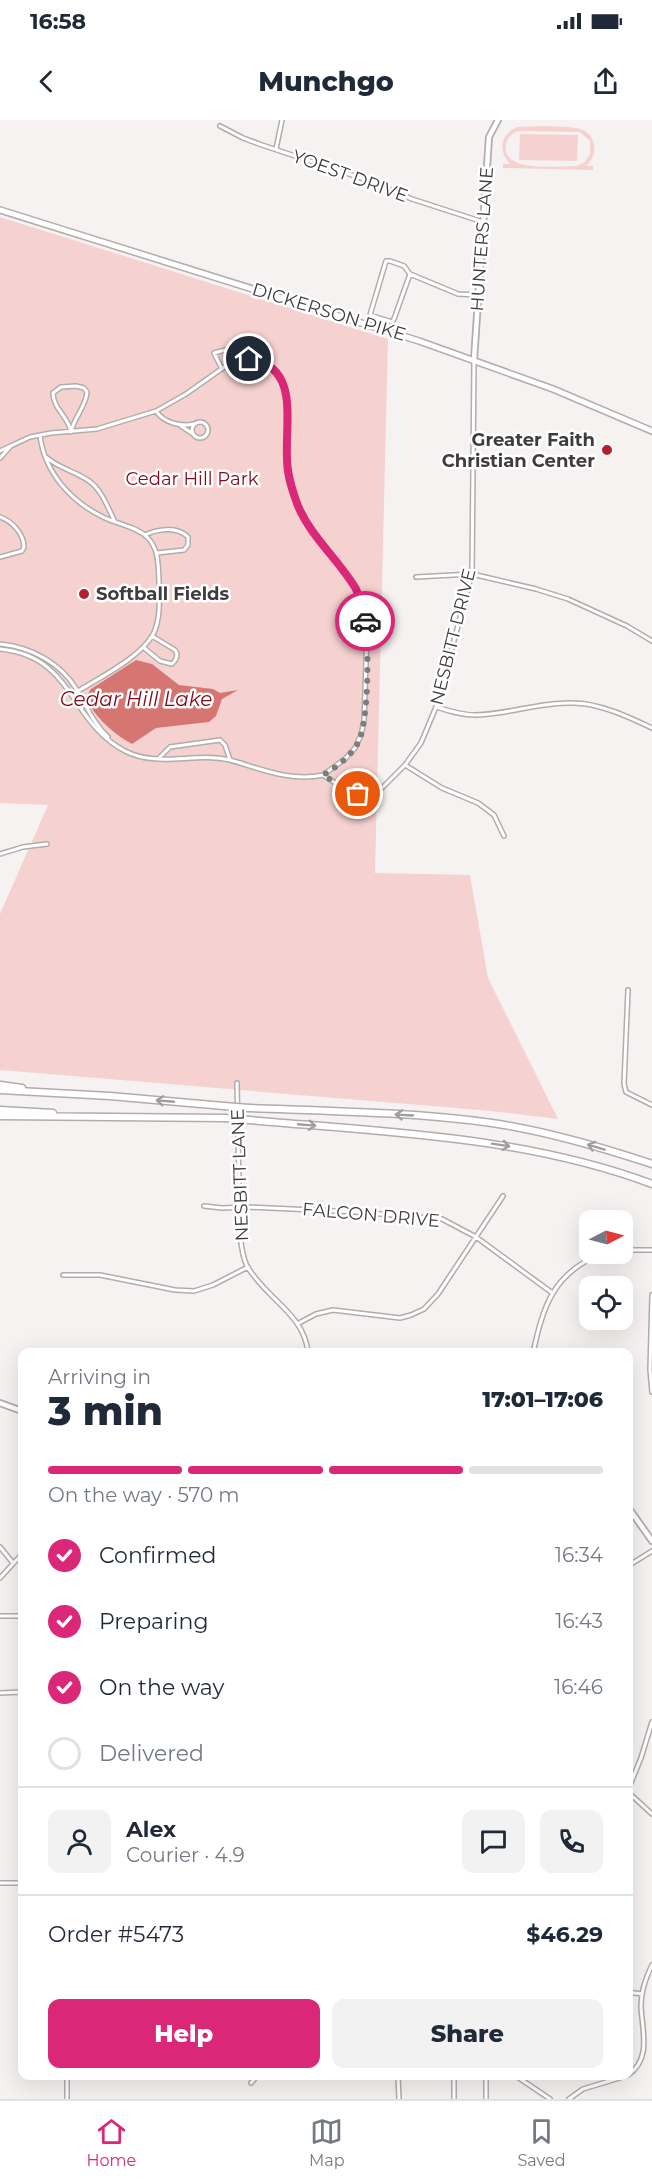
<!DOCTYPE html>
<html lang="en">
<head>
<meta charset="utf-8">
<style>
  :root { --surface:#fff; --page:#f2f2f3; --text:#1f2937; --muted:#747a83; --line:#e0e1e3; --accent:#db2777 }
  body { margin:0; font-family:Montserrat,sans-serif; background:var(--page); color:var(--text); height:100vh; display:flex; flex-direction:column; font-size:22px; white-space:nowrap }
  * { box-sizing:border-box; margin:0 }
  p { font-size:20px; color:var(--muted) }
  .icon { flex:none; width:33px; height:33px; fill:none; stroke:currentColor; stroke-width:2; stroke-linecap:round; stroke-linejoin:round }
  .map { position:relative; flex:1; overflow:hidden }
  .drawer { position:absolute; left:18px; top:1228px; width:615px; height:732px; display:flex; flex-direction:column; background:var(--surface); border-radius:12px; box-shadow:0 6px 24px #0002 }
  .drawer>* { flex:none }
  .needle { width:39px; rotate:84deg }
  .buttons { position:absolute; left:579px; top:1090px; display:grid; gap:12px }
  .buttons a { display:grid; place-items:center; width:54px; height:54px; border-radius:12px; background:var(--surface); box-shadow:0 6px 24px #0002; font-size:30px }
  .pin { position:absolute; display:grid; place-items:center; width:51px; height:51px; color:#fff; margin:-26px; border:3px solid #fff; border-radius:50%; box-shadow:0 2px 6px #0007 }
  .courier { position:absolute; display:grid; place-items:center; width:60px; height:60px; margin:-30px; border:4px solid #db2777; border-radius:50%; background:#fff; color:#222; box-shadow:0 2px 8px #0007 }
  .overview em { font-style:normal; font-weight:800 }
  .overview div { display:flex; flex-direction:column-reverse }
  .overview { display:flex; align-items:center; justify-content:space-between; height:102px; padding:0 30px }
  h1 { font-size:39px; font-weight:800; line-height:45px }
  .bar { display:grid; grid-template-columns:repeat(4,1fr); gap:9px 6px; align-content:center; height:72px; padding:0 30px }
  .bar i { height:8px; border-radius:4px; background:var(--line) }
  .bar .active { background:var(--accent) }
  .bar p { grid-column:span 4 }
  .line { display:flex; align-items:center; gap:15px; padding:0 30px; border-top:2px solid var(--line) }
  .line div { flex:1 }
  .round { display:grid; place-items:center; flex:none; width:63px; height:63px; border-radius:12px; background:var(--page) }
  ol { padding:0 30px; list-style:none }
  li { display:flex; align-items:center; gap:18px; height:66px }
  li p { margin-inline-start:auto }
  li .icon { padding:6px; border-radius:50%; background:var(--accent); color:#fff; stroke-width:4 }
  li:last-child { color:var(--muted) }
  li i { width:33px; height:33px; border:3px solid var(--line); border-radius:50% }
  .primary-button { display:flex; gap:12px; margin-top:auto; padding:12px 30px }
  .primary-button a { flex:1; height:69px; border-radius:12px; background:var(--accent); color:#fff; font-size:24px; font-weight:800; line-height:69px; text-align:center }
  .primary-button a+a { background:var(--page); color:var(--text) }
  .status { display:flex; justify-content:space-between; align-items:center; height:42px; padding:0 30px; background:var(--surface); direction:ltr }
  .status svg { height:16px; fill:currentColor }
  header { display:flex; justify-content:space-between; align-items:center; height:78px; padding:0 30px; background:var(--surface); font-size:27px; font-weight:800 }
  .menu { display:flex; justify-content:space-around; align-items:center; height:84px; border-top:2px solid var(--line); background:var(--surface); font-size:16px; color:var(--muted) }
  .menu a { display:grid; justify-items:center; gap:3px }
  .menu .active { color:var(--accent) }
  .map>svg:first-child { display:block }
</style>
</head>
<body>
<div class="status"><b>16:58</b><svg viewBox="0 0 49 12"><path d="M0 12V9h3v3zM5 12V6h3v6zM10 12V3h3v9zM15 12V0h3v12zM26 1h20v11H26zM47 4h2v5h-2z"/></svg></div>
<header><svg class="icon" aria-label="back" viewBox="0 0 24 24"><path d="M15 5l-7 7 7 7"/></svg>Munchgo<svg class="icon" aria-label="share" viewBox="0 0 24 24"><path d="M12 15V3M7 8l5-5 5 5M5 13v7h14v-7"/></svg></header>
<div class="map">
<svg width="652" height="1979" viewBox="0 0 652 1979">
  <rect width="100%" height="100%" fill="#f6f2f2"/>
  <path fill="#f5d2d0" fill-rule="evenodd" d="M517 7C528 6 574 5 583 10 589 13 593 18 594 25 596 33 592 40 586 46H593V50L503 48V44H510C498 31 500 15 517 7ZM518 11 580 12 590 21V34L584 43 576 46C559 46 501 53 506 25 507 18 511 14 518 11Z
    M520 14 578 15 577 41 519 40Z
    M0 97 388 219 375 753 470 755 488 858 558 999 492 991 0 950V794L48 685 0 683Z"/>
  <path fill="#d57672" d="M136 540 152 544 179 565 213 569 220 573 238 570 222 579 216 596 209 602 156 608 132 624C114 614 94 597 86 577L91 569Z"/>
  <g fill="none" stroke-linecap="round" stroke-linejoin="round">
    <g stroke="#b0adac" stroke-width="6">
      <path id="street" d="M220 6 243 18 262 25 370 61 412 79 483 102
        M276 29 282 0
        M410 154 394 199 392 202 370 195 386 141H390L404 146 410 154 458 174 479 175
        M222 249 214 233 240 226H259L258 241
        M76 266 84 268 87 272C86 287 74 297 71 312 69 297 53 289 53 273L61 267Z
        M156 291C164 303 181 307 194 304
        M192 310a8 8 0 1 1 16 0a8 8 0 1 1-16 0Z
        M181 306 193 314
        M40 316C45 353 71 382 105 398 118 404 137 407 147 417 159 429 158 444 159 460 159 476 161 494 155 510 145 536 97 559 73 574
        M0 331 30 317 51 313 97 309 156 291 186 274 227 245 237 241H258L275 251 286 270 287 347 294 375 306 401 356 469 362 484 367 513 364 601 361 615 355 628 345 639 323 655
        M46 337C58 348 75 351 89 361 102 370 108 388 115 402
        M0 338 10 327
        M0 397C12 401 24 414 24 427L22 431 0 437
        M145 415C157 409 177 406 188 417V425L184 430 157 433
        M416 457 472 454 536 469 568 479 627 506 652 521
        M0 524C31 527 61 543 77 570 87 587 94 604 108 617
        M143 527 160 541 172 544C176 540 179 535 175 530L152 516
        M0 529C74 536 69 602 125 631 158 648 195 632 230 640
        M436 587C449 591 462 595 476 595 509 594 540 582 573 583 599 583 629 597 652 608
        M158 639 170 627 220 620 225 625 230 640C261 649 291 662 323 655 341 667 354 677 377 671
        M405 645 442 668 478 683 494 695 504 716
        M382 668 405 645 421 623 436 587 472 454 474 242
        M0 734 23 727 47 724
        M628 870 624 964 626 972 652 985
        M237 963 240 1114C241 1124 242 1136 247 1146 265 1178 305 1194 308 1233
        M204 1086 222 1088 247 1087 356 1092 442 1099 476 1117 551 1172
        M622 1130H652
        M63 1155H100L175 1170 194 1171 213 1165 248 1147
        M652 1175 650 1250 652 1272
        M299 1203 316 1194 333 1190 400 1198 411 1195 424 1189 438 1174 503 1076
        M533 1233C543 1187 553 1153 601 1134
        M0 1427 13 1443
        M628 1446 652 1431
        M0 1458 22 1434
        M0 1496H22
        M0 1573 22 1572
        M628 1670 641 1638 652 1602
        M628 1672 652 1694
        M0 1763H22
        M628 1872 642 1874
        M628 1955C652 1939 642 1910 641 1886 641 1872 646 1857 652 1845
        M398 1956 399 1979
        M454 1956V1979
        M516 1956 550 1979
        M251 1963 257 1956
        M67 1979V1956
        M486 1979V1956
        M569 1979 583 1969 626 1956"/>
    </g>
    <g stroke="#b0adac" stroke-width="8">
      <path id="secondary" d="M474 240 489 17 498 0
        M0 1283 22 1291
        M628 1387 652 1421"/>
    </g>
    <g stroke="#b0adac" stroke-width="8">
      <path id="primary" d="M0 90 419 221 553 269 652 311"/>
    </g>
    <g stroke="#b0adac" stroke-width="9">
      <path id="highway" d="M0 965 22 968
        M0 970 110 976 224 986
        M249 988C330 991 411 992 492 1003 546 1011 601 1027 652 1044
        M0 990 53 993
        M0 996 225 998
        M249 1000C384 1012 524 1016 652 1064"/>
    </g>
    <use href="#street" stroke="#fff" stroke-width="3"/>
    <use href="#secondary" stroke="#fff" stroke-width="4.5"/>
    <use href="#primary" stroke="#fff" stroke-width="5"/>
    <use href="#highway" stroke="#fff" stroke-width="6"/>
    <g stroke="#b0adac" stroke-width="9" stroke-linecap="butt">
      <path id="highway-bridge" d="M224 986 249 988
        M225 998 249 1000"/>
    </g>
    <use href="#highway-bridge" stroke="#fff" stroke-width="6"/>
  </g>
  <defs><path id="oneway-shaft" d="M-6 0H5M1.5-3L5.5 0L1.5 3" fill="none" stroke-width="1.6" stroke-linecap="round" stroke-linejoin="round" transform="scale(1.5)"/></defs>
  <g stroke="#9e9e9e">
    <use href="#oneway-shaft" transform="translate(165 981) rotate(-175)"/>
    <use href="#oneway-shaft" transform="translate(404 995) rotate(-177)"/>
    <use href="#oneway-shaft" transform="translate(307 1005) rotate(5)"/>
    <use href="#oneway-shaft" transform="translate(501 1025) rotate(9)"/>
    <use href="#oneway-shaft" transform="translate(596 1027) rotate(-163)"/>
  </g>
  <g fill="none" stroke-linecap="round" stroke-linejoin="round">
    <path stroke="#7e7c7c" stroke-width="6" stroke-dasharray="0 10.8" d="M358 674 345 669 323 655C337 647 350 637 358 623 369 601 369 526 365 501"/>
    <path stroke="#db2777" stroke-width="8" d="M249 239C300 246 285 301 287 338 287 355 292 370 298 386 311 417 339 440 356 469L360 479 365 501"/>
  </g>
  <g fill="#b2212d" stroke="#fff" stroke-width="2">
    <circle cx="607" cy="330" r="6"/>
    <circle cx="84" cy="474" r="6"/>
  </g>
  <g text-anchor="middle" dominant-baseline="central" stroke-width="5" stroke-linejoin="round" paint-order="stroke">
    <g font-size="18" fill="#3e3c3c" stroke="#fff">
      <text transform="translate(350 56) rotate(20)">YOEST DRIVE</text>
      <text transform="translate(482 119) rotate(-86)">HUNTERS LANE</text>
      <text transform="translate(329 192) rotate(17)">DICKERSON PIKE</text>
      <text transform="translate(453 517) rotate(-76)">NESBITT DRIVE</text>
      <text transform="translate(240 1055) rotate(-92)">NESBITT LANE</text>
      <text transform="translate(371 1095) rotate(5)">FALCON DRIVE</text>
    </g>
    <g font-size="18" font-weight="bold" fill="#3e3c3c" stroke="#fff" text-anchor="end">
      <text x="595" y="320">Greater Faith<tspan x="595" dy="21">Christian Center</tspan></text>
      <text x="96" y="474" text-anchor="start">Softball Fields</text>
    </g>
    <g font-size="18" fill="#810a19" stroke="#fff">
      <text x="192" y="359">Cedar Hill Park</text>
    </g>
    <g font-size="20" font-style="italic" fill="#810a19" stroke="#fff">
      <text x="136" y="579">Cedar Hill Lake</text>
    </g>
  </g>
</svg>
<div class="buttons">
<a><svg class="needle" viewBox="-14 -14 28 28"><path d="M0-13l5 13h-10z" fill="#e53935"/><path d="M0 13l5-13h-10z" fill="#747a83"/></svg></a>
<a><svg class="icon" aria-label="locate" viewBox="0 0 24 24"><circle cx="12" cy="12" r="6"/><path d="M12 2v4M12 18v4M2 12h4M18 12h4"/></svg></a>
</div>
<div class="pin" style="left:358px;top:674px;background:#ea580c"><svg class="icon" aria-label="bag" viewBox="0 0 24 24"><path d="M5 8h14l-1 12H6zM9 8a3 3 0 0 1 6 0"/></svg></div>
<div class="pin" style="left:249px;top:239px;background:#1f2937"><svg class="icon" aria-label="home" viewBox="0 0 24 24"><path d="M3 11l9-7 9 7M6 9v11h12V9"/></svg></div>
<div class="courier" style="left:365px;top:501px"><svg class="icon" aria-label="car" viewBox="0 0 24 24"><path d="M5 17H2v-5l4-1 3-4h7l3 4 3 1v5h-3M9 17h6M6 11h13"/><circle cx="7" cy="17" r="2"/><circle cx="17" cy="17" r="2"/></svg></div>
<section class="drawer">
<div class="overview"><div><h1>3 min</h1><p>Arriving in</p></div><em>17:01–17:06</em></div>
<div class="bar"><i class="active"></i><i class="active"></i><i class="active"></i><i></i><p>On the way · 570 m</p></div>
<ol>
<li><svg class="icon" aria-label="check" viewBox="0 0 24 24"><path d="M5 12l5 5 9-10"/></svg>Confirmed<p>16:34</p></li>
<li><svg class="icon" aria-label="check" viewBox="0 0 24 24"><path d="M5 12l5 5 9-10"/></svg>Preparing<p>16:43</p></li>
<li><svg class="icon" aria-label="check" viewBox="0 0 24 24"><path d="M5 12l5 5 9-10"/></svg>On the way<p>16:46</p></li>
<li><i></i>Delivered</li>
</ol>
<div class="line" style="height:108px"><a class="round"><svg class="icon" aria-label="person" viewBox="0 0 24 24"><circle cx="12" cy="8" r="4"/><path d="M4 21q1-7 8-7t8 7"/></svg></a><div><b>Alex</b><p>Courier · 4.9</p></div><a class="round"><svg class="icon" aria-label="chat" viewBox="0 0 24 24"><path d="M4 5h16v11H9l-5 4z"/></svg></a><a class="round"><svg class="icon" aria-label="phone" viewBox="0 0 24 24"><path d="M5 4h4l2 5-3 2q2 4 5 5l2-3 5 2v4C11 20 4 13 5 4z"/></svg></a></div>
<div class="line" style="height:78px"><div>Order #5473</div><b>$46.29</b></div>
<div class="primary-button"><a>Help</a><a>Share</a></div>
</section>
</div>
<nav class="menu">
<a class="active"><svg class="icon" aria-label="home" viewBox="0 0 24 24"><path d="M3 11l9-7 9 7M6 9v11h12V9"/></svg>Home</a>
<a><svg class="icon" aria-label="map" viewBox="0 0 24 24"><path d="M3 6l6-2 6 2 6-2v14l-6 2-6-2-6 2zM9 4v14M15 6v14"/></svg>Map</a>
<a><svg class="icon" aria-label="saved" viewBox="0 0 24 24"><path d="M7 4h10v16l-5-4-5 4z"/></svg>Saved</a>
</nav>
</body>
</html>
